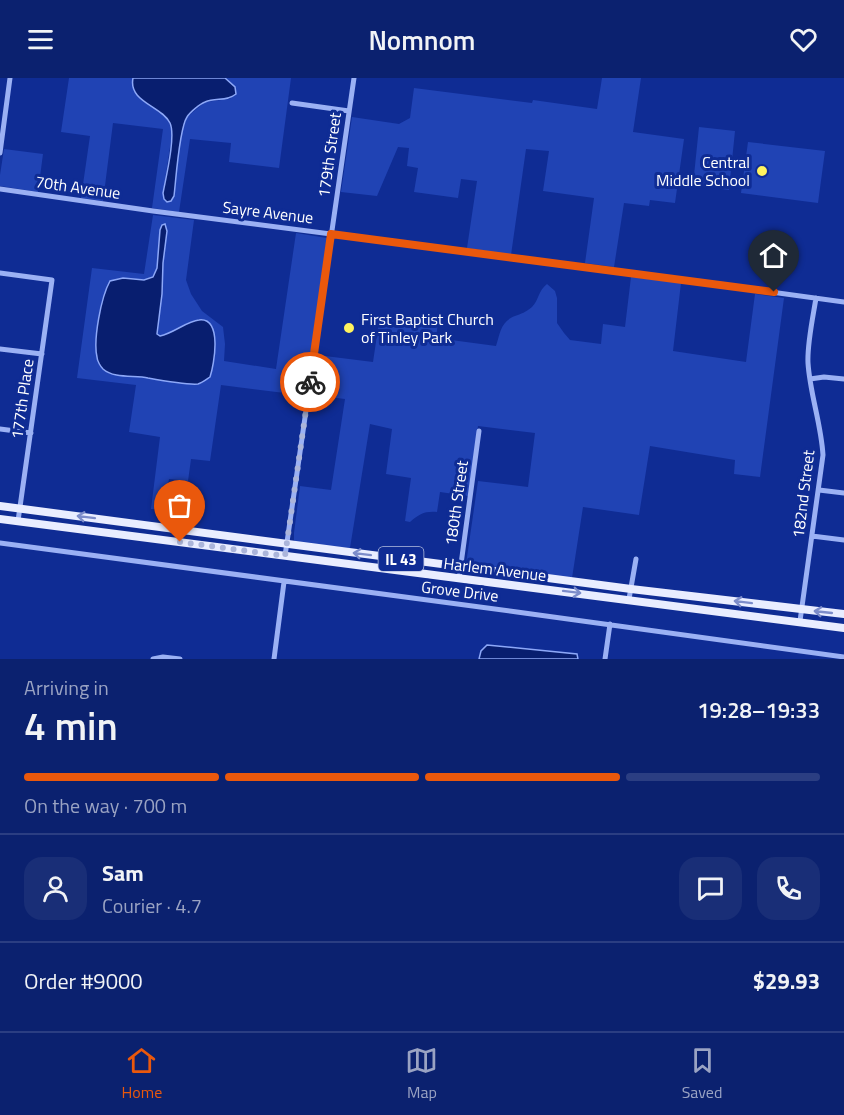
<!DOCTYPE html>
<html lang="en">
<head>
<meta charset="utf-8">
<style>
  :root { --surface:#0b216f; --page:#192e77; --text:#f1f3f6; --muted:#9aa3c3; --line:#2b3e82; --accent:#ea580c }
  body { margin:0; font-family:"Titillium Web",sans-serif; background:var(--page); color:var(--text); height:100vh; display:flex; flex-direction:column; font-size:22px; white-space:nowrap }
  * { box-sizing:border-box; margin:0 }
  p { font-size:20px; color:var(--muted) }
  .icon { flex:none; width:33px; height:33px; fill:none; stroke:currentColor; stroke-width:2; stroke-linecap:round; stroke-linejoin:round }
  .map { position:relative; height:581px; overflow:hidden }
  .details { display:flex; flex-direction:column; background:var(--surface); flex:1 }
  .details>* { flex:none }
  .pin { position:absolute; display:grid; place-items:center; width:51px; height:51px; color:#fff; margin:-62px -26px; border-radius:50% 50% 50% 0; rotate:-45deg; box-shadow:0 0 6px #0007 }
  .pin .icon { rotate:45deg }
  .courier { position:absolute; display:grid; place-items:center; width:60px; height:60px; margin:-30px; border:4px solid #ea580c; border-radius:50%; background:#fff; color:#222; box-shadow:0 2px 8px #0007 }
  .summary em { font-style:normal; font-weight:600 }
  .summary div { display:flex; flex-direction:column-reverse }
  .summary { display:flex; align-items:center; justify-content:space-between; height:102px; padding:0 24px }
  h1 { font-size:39px; font-weight:600; line-height:45px }
  .bar { display:grid; grid-template-columns:repeat(4,1fr); gap:9px 6px; align-content:center; height:72px; padding:0 24px }
  .bar i { height:8px; border-radius:4px; background:var(--line) }
  .bar .on { background:var(--accent) }
  .bar p { grid-column:span 4 }
  .line { display:flex; align-items:center; gap:15px; padding:0 24px; border-top:2px solid var(--line) }
  .line div { flex:1 }
  .round { display:grid; place-items:center; flex:none; width:63px; height:63px; border-radius:18px; background:var(--page) }
  header { display:flex; justify-content:space-between; align-items:center; height:78px; padding:0 24px; background:var(--surface); font-size:27px; font-weight:600 }
  .dock { display:flex; justify-content:space-around; align-items:center; height:84px; border-top:2px solid var(--line); background:var(--surface); font-size:16px; color:var(--muted) }
  .dock a { display:grid; justify-items:center; gap:3px }
  .dock .on { color:var(--accent) }
  .map>svg:first-child { display:block }
</style>
</head>
<body>
<header><svg class="icon" aria-label="menu" viewBox="0 0 24 24"><path d="M4 6h16M4 12h16M4 18h16"/></svg>Nomnom<svg class="icon" aria-label="heart" viewBox="0 0 24 24"><path d="M12 20l-8-8c-3-5 5-10 8-4 3-6 11-1 8 4z"/></svg></header>
<div class="map">
<svg width="844" height="581" viewBox="0 0 844 581">
  <rect width="100%" height="100%" fill="#0f2c94"/>
  <path fill="#2043b4" fill-rule="evenodd" d="M69 0H133L132 3 157 33 169 43 172 56 163 115 187 39 205 24 230 21 235 9 226 0H291L279 90 229 84 231 65 190 61 179 134 152 130 163 51 113 45 103 123 81 120 90 58 61 54Z
    M602 0H641L633 54 684 61 675 125 650 122 649 128 624 125 614 189 585 185 594 120 543 113 549 73 526 71 511 177 467 170 477 103 461 101 458 120 414 114 418 90 407 88 409 70 398 69 377 118 341 114 352 39 399 46 410 40 414 10 532 25 533 22 597 31Z
    M699 49 735 53 729 112 693 107Z
    M748 64 825 73 818 125 741 115Z
    M4 71 43 76 38 114 0 108V97Z
    M153 137 194 142 186 202 191 216 202 233 223 249 225 266 224 283 276 291 296 155 327 160 305 315 301 317 221 307 210 383 191 381 188 403 169 401 163 432 151 431 160 359 129 354 136 307 77 300 92 190 144 196ZM160 152 163 195 157 256 160 258 168 257 190 244 164 303 140 298 116 297 97 281C97 255 97 226 110 203L123 200 144 202 153 199 157 190Z
    M631 199 681 205 673 273 746 284 755 216 784 220 760 399 734 396 735 382 650 368 639 437 583 429 572 500 466 486 478 403 528 409 535 355 478 348 468 418 440 414 437 434C425 433 419 436 410 444L405 443 411 400 386 396 392 351 370 346 350 470 297 465 294 462V455L300 408 331 412 345 321 312 317 317 277 373 284 380 237 438 244 436 260 496 268C500 255 501 243 515 238 521 236 526 234 532 229 539 222 538 213 547 206L555 213 557 220V245L564 255 570 262 601 266 603 246 625 249Z"/>
  <path fill="#081e6f" stroke="#8da8f8" stroke-width="1.5" d="M133 0H225L235 9 236 16C226 24 216 19 205 24 200 26 190 34 187 39 179 51 176 102 174 118L171 123 167 124 164 121 163 115C166 99 176 58 170 45 162 28 128 24 133 0Z
    M165 146 167 153 163 185 162 216 157 256 160 258C174 255 187 243 199 242 223 239 214 287 210 299 207 301 202 305 198 306 187 307 159 302 148 300 135 297 114 301 103 291 101 289 97 283 97 279 93 262 101 219 110 203L123 200 144 202 153 199 157 190 160 152 162 147Z
    M487 567 577 576 578 581H479L481 573Z"/>
  <g fill="none" stroke-linecap="round" stroke-linejoin="round">
    <path stroke="#9bb1f4" stroke-width="5" d="M292 25 349 33
      M0 75 10 0
      M0 111 153 133 670 200 844 224
      M0 195 52 202 18 443
      M0 271 42 276
      M810 301 824 299 844 301
      M0 351 31 355
      M819 412 844 415
      M812 458 844 462
      M0 465C281 503 563 539 844 579
      M285 478 354 0
      M459 501 479 353
      M629 521 636 481
      M800 543 823 377C821 345 810 316 808 285 807 266 813 239 816 220
      M153 581 163 579 180 581
      M274 581 284 504
      M605 581 610 546"/>
    <path stroke="#e9edff" stroke-width="8" d="M0 428 631 511 844 536
      M0 441 844 550"/>
  </g>
  <defs><path id="oneway-shaft" d="M-6 0H5M1.5-3L5.5 0L1.5 3" fill="none" stroke-width="1.6" stroke-linecap="round" stroke-linejoin="round" transform="scale(1.5)"/></defs>
  <g stroke="#7c8cca">
    <use href="#oneway-shaft" transform="translate(86 439) rotate(-173)"/>
    <use href="#oneway-shaft" transform="translate(362 476) rotate(-173)"/>
    <use href="#oneway-shaft" transform="translate(572 514) rotate(7)"/>
    <use href="#oneway-shaft" transform="translate(743 524) rotate(-173)"/>
    <use href="#oneway-shaft" transform="translate(823 534) rotate(-174)"/>
  </g>
  <g fill="none" stroke-linecap="round" stroke-linejoin="round">
    <path stroke="#abb5da" stroke-width="6" stroke-dasharray="0 10.8" d="M180 464 285 478 310 304"/>
    <path stroke="#ea580c" stroke-width="8" d="M310 304 331 156 774 214"/>
  </g>
  <g fill="#fff35f" stroke="#0f2c94" stroke-width="2">
    <circle cx="762" cy="93" r="6"/>
    <circle cx="349" cy="250" r="6"/>
  </g>
  <g text-anchor="middle" dominant-baseline="central" stroke-width="6" stroke-linejoin="round" paint-order="stroke">
    <rect fill="#0f2c94" stroke="#b7c0df" stroke-width="1.5" x="378.5" y="469" width="45" height="24" rx="4.5"/>
    <g font-size="15" font-weight="bold" fill="#fff">
      <text x="401" y="481">IL 43</text>
    </g>
    <g font-size="16" fill="#fff" stroke="#0f2c94">
      <text transform="translate(329 77) rotate(-82)">179th Street</text>
      <text transform="translate(78 109) rotate(8)">70th Avenue</text>
      <text transform="translate(268 134) rotate(7)">Sayre Avenue</text>
      <text transform="translate(22 321) rotate(-82)">177th Place</text>
      <text transform="translate(803 416) rotate(-83)">182nd Street</text>
      <text transform="translate(456 425) rotate(-82)">180th Street</text>
      <text transform="translate(495 491) rotate(7)">Harlem Avenue</text>
      <text transform="translate(460 513) rotate(7)">Grove Drive</text>
    </g>
    <g font-size="16" fill="#fff" stroke="#0f2c94" text-anchor="end">
      <text x="750" y="84">Central<tspan x="750" dy="18">Middle School</tspan></text>
      <text x="361" y="241" text-anchor="start">First Baptist Church<tspan x="361" dy="18">of Tinley Park</tspan></text>
    </g>
  </g>
</svg>
<div class="pin" style="left:180px;top:464px;background:#ea580c"><svg class="icon" aria-label="bag" viewBox="0 0 24 24"><path d="M5 8h14l-1 12H6zM9 8a3 3 0 0 1 6 0"/></svg></div>
<div class="pin" style="left:774px;top:214px;background:#1f2937"><svg class="icon" aria-label="home" viewBox="0 0 24 24"><path d="M3 11l9-7 9 7M6 9v11h12V9"/></svg></div>
<div class="courier" style="left:310px;top:304px"><svg class="icon" aria-label="bike" viewBox="0 0 24 24"><circle cx="6" cy="16" r="4"/><circle cx="18" cy="16" r="4"/><path d="M6 16l4-8h5l3 8M10 8l3 8H6M13 5h3"/></svg></div>
</div>
<section class="details">
<div class="summary"><div><h1>4 min</h1><p>Arriving in</p></div><em>19:28–19:33</em></div>
<div class="bar"><i class="on"></i><i class="on"></i><i class="on"></i><i></i><p>On the way · 700 m</p></div>
<div class="line" style="height:108px"><a class="round"><svg class="icon" aria-label="person" viewBox="0 0 24 24"><circle cx="12" cy="8" r="4"/><path d="M4 21q1-7 8-7t8 7"/></svg></a><div><b>Sam</b><p>Courier · 4.7</p></div><a class="round"><svg class="icon" aria-label="chat" viewBox="0 0 24 24"><path d="M4 5h16v11H9l-5 4z"/></svg></a><a class="round"><svg class="icon" aria-label="phone" viewBox="0 0 24 24"><path d="M5 4h4l2 5-3 2q2 4 5 5l2-3 5 2v4C11 20 4 13 5 4z"/></svg></a></div>
<div class="line" style="height:78px"><div>Order #9000</div><b>$29.93</b></div>
</section>
<nav class="dock">
<a class="on"><svg class="icon" aria-label="home" viewBox="0 0 24 24"><path d="M3 11l9-7 9 7M6 9v11h12V9"/></svg>Home</a>
<a><svg class="icon" aria-label="map" viewBox="0 0 24 24"><path d="M3 6l6-2 6 2 6-2v14l-6 2-6-2-6 2zM9 4v14M15 6v14"/></svg>Map</a>
<a><svg class="icon" aria-label="saved" viewBox="0 0 24 24"><path d="M7 4h10v16l-5-4-5 4z"/></svg>Saved</a>
</nav>
</body>
</html>
